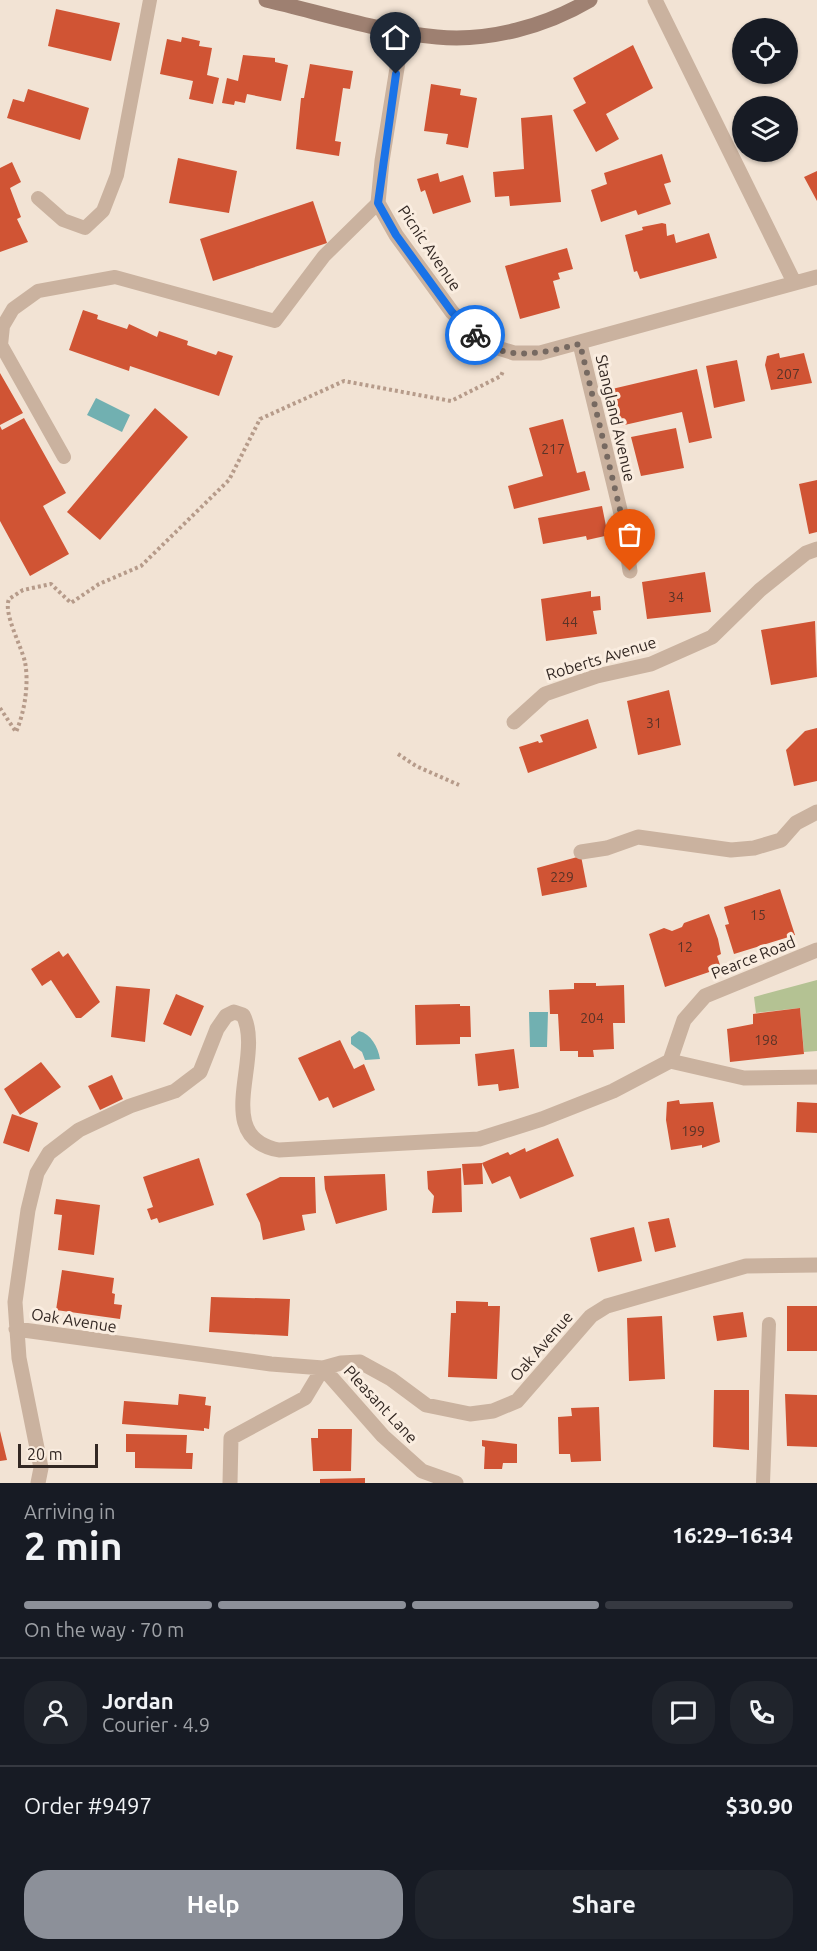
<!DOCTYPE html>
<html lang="en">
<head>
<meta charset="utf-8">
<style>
  :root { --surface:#171b24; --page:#20242c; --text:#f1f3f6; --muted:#9ea1a6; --line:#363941; --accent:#8c9099 }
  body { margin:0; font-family:Ubuntu,sans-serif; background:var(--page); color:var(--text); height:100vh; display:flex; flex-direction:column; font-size:22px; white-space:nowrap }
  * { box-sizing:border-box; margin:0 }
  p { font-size:20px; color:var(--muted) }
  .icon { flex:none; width:33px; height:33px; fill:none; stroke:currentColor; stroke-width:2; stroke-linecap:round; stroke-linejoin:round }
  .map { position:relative; height:1483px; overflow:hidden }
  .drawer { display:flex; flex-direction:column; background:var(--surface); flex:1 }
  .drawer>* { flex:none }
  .buttons { position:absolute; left:732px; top:18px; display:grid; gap:12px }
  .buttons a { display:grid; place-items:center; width:66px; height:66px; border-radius:50%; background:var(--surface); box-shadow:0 2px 4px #0004; font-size:30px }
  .scale { position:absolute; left:18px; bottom:15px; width:80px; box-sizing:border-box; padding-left:6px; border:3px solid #332823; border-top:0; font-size:16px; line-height:21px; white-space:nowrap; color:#332823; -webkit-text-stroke:4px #faede0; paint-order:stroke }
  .pin { position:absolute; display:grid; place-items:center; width:51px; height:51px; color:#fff; margin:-62px -26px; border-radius:50% 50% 50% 0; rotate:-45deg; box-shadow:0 0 6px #0007 }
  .pin .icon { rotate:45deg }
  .courier { position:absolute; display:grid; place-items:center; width:60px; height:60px; margin:-30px; border:4px solid #1a73e8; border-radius:50%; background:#fff; color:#222; box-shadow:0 2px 8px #0007 }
  .headline em { font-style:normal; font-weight:700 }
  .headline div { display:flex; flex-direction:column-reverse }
  .headline { display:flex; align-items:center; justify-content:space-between; height:102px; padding:0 24px }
  h1 { font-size:39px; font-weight:700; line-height:45px }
  .bar { display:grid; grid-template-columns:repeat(4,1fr); gap:9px 6px; align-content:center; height:72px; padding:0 24px }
  .bar i { height:8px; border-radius:4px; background:var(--line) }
  .bar .current { background:var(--accent) }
  .bar p { grid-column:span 4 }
  .line { display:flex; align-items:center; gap:15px; padding:0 24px; border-top:2px solid var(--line) }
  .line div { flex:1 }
  .round { display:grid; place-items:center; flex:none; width:63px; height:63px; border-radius:24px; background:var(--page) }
  .primary-button { display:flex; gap:12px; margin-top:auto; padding:12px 24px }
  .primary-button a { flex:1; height:69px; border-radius:24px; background:var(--accent); color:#fff; font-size:24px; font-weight:700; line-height:69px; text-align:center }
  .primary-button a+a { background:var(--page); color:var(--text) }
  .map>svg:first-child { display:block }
</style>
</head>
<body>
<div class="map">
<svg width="817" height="1483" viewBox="0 0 817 1483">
  <rect width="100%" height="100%" fill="#f2e3d4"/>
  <path fill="#b4c293" d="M817 980V1051L804 1052 800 1008 756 1013 754 997Z"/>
  <path fill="#71b0b1" d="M96 398 130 415 122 432 87 415Z
    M529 1012H548L547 1047H530Z
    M359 1031C371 1034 378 1047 380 1059L365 1060 362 1052 351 1044V1037Z"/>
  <path fill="#d05434" d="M56 9 120 23 111 61 48 46Z
    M182 37 200 41 199 46 212 48 207 75 219 78 213 104 189 99 193 81 160 74 167 39 181 42Z
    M633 45 653 88 606 114 619 139 596 152 573 110 586 103 573 78Z
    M243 55 275 58V62L288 65 281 101 247 94 245 103 235 101 234 105 222 103 227 78 238 81Z
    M310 64 353 71 350 89 343 88 335 141 341 142 339 156 296 149 301 98H304Z
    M431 84 461 89 460 95 477 98 468 148 446 144 448 134 424 131Z
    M28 89 89 108 80 140 7 118 13 99 24 102Z
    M552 115 561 202 510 206 509 196 495 197 493 172 524 169 521 118Z
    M662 154 671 182 664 184 671 204 638 215 636 210 601 222 591 190 607 184 604 173Z
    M178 158 237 171 229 213 169 203Z
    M12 162 21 182 10 188 21 217 17 219 28 242 0 252V168Z
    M817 171V201L804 177Z
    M438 173 440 182 463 175 471 202 433 214 425 190 421 192 417 179Z
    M313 201 327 243 213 281 200 239Z
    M662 223 666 224 667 236 674 234 676 243 709 233 717 258 640 279 637 271 634 272 625 235 643 230 642 227Z
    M567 248 573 269 558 273 560 279 553 281 560 308 520 319 505 266Z
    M83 310 98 315 97 319 127 329 129 324 157 337 159 331 188 341 187 345 216 355 218 351 233 356 219 396 130 366 129 371 69 350Z
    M779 353 780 358 804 353 812 383 771 390 765 365 767 356Z
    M737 360 745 401 714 408 706 366Z
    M697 369 712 438 689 443 682 412 620 426 612 389Z
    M0 373 23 413 0 425Z
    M155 408 188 437 100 540 67 512Z
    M24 418 66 493 43 506 69 554 30 576 0 521V426L2 430Z
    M563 419 577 473 585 471 590 490 514 509 508 486 543 476 529 428Z
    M676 428 684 468 641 476 631 437Z
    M817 480V532L809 534 799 484Z
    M602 506 607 531 604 532 605 536 587 540 586 536 543 544 538 518Z
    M705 572 711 612 647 619 642 582Z
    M591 591V597L600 596 601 610 593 611 597 634 546 641 541 599Z
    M815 621 817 677 771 685 761 630Z
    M669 690 681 745 638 755 627 701Z
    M588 719 597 748 528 773 519 747 538 741 539 743 543 742 540 735Z
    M817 728V781L794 786 786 750 805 731Z
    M581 856 587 887 542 896 537 868Z
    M780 889 795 935 734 954 725 925 729 924 724 907Z
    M709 914 718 939 721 954 717 956 721 968 665 987 649 934 664 928 672 931 682 927 684 923Z
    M59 951 63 957 68 953 100 1002 81 1018H76L51 980 42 986 31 969Z
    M574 983H596V986L624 985 625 1023H613L614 1049 593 1050 594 1057H578V1051H560L558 1014H550L549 990 574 989Z
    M116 986 150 989 145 1042 111 1037Z
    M176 994 204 1006 191 1036 163 1024Z
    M460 1004V1006H470L471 1037H460V1044L416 1045 415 1005Z
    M800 1008 804 1054 730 1062 727 1029 753 1024V1014Z
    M340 1040 354 1069 364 1064 375 1090 333 1108 328 1097 319 1101 298 1058Z
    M514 1049 519 1088 499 1091 498 1084 478 1086 475 1054Z
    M41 1062 61 1087 20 1115 4 1089Z
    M112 1075 123 1099 100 1110 88 1086Z
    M679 1100 680 1104 713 1102 720 1142 702 1148V1145L671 1150 666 1120 667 1102Z
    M797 1102 817 1103V1133L796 1132Z
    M12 1114 38 1123 29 1152 3 1143Z
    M558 1138 574 1176 520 1199 510 1176 492 1184 482 1163 508 1152 510 1155 525 1148 526 1152Z
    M199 1158 214 1205 159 1223 157 1218 151 1220 147 1209 153 1207 143 1177Z
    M482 1163 483 1184 464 1185 462 1164Z
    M461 1168 462 1212 432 1213 434 1196 428 1189 427 1171Z
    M385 1174 387 1210 336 1224 325 1189 324 1176Z
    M280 1177H315L316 1213 302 1215 305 1230 263 1240 260 1223 246 1194Z
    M56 1199 100 1205 94 1255 58 1250 62 1215 54 1214Z
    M669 1218 676 1247 655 1252 648 1222Z
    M634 1227 642 1261 598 1272 590 1238Z
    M62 1270 114 1278 112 1293 115 1294 114 1304 122 1305 120 1319 56 1310Z
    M211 1297 290 1299 288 1336 209 1332Z
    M456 1301 488 1302V1306H500L497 1379 448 1377 451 1313H456Z
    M787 1306H817V1351H787Z
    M743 1312 747 1337 717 1341 713 1316Z
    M662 1316 665 1379 629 1381 627 1318Z
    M714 1390H749V1450L713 1447Z
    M179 1394 206 1397 205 1405 211 1406 209 1429 204 1428V1431L122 1424 124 1401 178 1405Z
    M785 1394 817 1395V1447L787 1446Z
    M599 1407 601 1461 571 1462 570 1454H559L558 1417 572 1416 571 1408Z
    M318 1429H352L351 1471H313L311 1438H318Z
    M0 1431 7 1460 0 1461Z
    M126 1434 187 1435 186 1453H193L192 1469 135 1468V1452H126Z
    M482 1440 517 1444V1463H503L502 1469H484L485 1447 482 1446Z
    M365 1478V1483H320V1479Z"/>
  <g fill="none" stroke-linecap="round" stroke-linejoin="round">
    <path stroke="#b69b8a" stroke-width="4" stroke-dasharray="3 3" stroke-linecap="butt" d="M0 708 16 732C25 711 29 683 25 662 21 645 3 613 9 599L23 590 51 584 71 603 99 584 141 566 229 480 260 419 344 381 451 401 501 376 503 371
      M398 754 416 766 459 785"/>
    <path stroke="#cab29f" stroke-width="14" d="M38 198 63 220 85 228 103 211 117 175 150 0
      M64 457 1 345 3 326 13 309 38 291 115 277 275 321 324 256 378 203
      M763 1483 769 1324"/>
    <path stroke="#cab29f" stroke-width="15" d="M655 0 794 282
      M403 31 382 161 378 203 396 235 452 312 482 343 514 353H540L817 277
      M580 344 622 518 630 571
      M514 722 545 694 597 676 651 664 712 637 760 590 806 553 817 549
      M581 852 607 848 638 837 731 850 754 848 781 840 796 823 817 812
      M670 1061 684 1020 705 996 817 950
      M16 1329 271 1364 323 1368 341 1363 360 1362 391 1379 426 1405 470 1414 493 1411 517 1401 591 1316 607 1306 746 1266 817 1265
      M38 1483 41 1468 19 1358 15 1302 28 1210 37 1173 49 1153 79 1130 130 1106 175 1091 200 1072 217 1029 226 1016 234 1012 243 1015C265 1057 210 1137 279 1150L479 1139 542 1119 613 1091 670 1061 744 1078 817 1077
      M230 1483 231 1438 305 1398 323 1368 383 1436 422 1471 456 1483"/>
    <path stroke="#9e8071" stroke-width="15" d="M266 0C322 13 380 32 437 37 489 42 546 26 590 0"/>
  </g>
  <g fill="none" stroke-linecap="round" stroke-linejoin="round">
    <path stroke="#766961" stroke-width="6" stroke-dasharray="0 10.8" d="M475 335C503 364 546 352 580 344L622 518 630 571"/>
    <path stroke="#1a73e8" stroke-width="8" d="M396 74 378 203 396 235 452 312 475 335"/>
  </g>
  <g text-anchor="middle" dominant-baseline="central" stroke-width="6" stroke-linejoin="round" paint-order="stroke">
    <g font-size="14" fill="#5a3327">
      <text x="788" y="374">207</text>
      <text x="553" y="449">217</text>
      <text x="676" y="597">34</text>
      <text x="570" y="622">44</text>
      <text x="654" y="723">31</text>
      <text x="562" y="877">229</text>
      <text x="758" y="915">15</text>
      <text x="685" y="947">12</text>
      <text x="592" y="1018">204</text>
      <text x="766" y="1040">198</text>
      <text x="693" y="1131">199</text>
    </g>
    <g font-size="16" fill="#332823" stroke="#faede0">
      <text transform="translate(430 248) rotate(56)">Picnic Avenue</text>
      <text transform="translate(616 418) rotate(77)">Stangland Avenue</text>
      <text transform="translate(601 658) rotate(-17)">Roberts Avenue</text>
      <text transform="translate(753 957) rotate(-22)">Pearce Road</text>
      <text transform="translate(74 1320) rotate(9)">Oak Avenue</text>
      <text transform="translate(541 1346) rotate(-49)">Oak Avenue</text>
      <text transform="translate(381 1404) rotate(47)">Pleasant Lane</text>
    </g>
  </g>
</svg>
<div class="buttons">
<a><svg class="icon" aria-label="locate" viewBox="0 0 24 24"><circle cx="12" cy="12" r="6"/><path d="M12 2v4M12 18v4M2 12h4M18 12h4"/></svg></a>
<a><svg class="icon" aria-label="layers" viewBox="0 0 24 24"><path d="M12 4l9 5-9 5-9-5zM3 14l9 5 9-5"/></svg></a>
</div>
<div class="scale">20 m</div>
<div class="pin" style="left:630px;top:571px;background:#ea580c"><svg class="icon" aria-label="bag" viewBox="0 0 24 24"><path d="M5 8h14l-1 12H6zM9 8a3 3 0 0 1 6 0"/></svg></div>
<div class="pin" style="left:396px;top:74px;background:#1f2937"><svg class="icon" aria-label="home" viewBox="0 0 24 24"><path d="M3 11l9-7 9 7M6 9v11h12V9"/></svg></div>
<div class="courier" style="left:475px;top:335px"><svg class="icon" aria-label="bike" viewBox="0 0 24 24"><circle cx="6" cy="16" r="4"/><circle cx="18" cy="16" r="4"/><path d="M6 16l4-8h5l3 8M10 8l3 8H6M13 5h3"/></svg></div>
</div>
<section class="drawer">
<div class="headline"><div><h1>2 min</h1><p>Arriving in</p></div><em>16:29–16:34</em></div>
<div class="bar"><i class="current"></i><i class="current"></i><i class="current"></i><i></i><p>On the way · 70 m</p></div>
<div class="line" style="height:108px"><a class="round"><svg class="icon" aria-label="person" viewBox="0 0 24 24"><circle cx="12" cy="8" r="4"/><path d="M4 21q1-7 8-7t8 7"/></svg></a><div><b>Jordan</b><p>Courier · 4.9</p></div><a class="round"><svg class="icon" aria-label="chat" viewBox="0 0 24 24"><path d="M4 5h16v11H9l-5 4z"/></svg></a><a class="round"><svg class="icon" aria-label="phone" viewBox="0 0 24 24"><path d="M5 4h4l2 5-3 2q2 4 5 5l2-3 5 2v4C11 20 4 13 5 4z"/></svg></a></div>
<div class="line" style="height:78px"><div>Order #9497</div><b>$30.90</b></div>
<div class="primary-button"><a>Help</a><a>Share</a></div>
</section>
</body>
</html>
